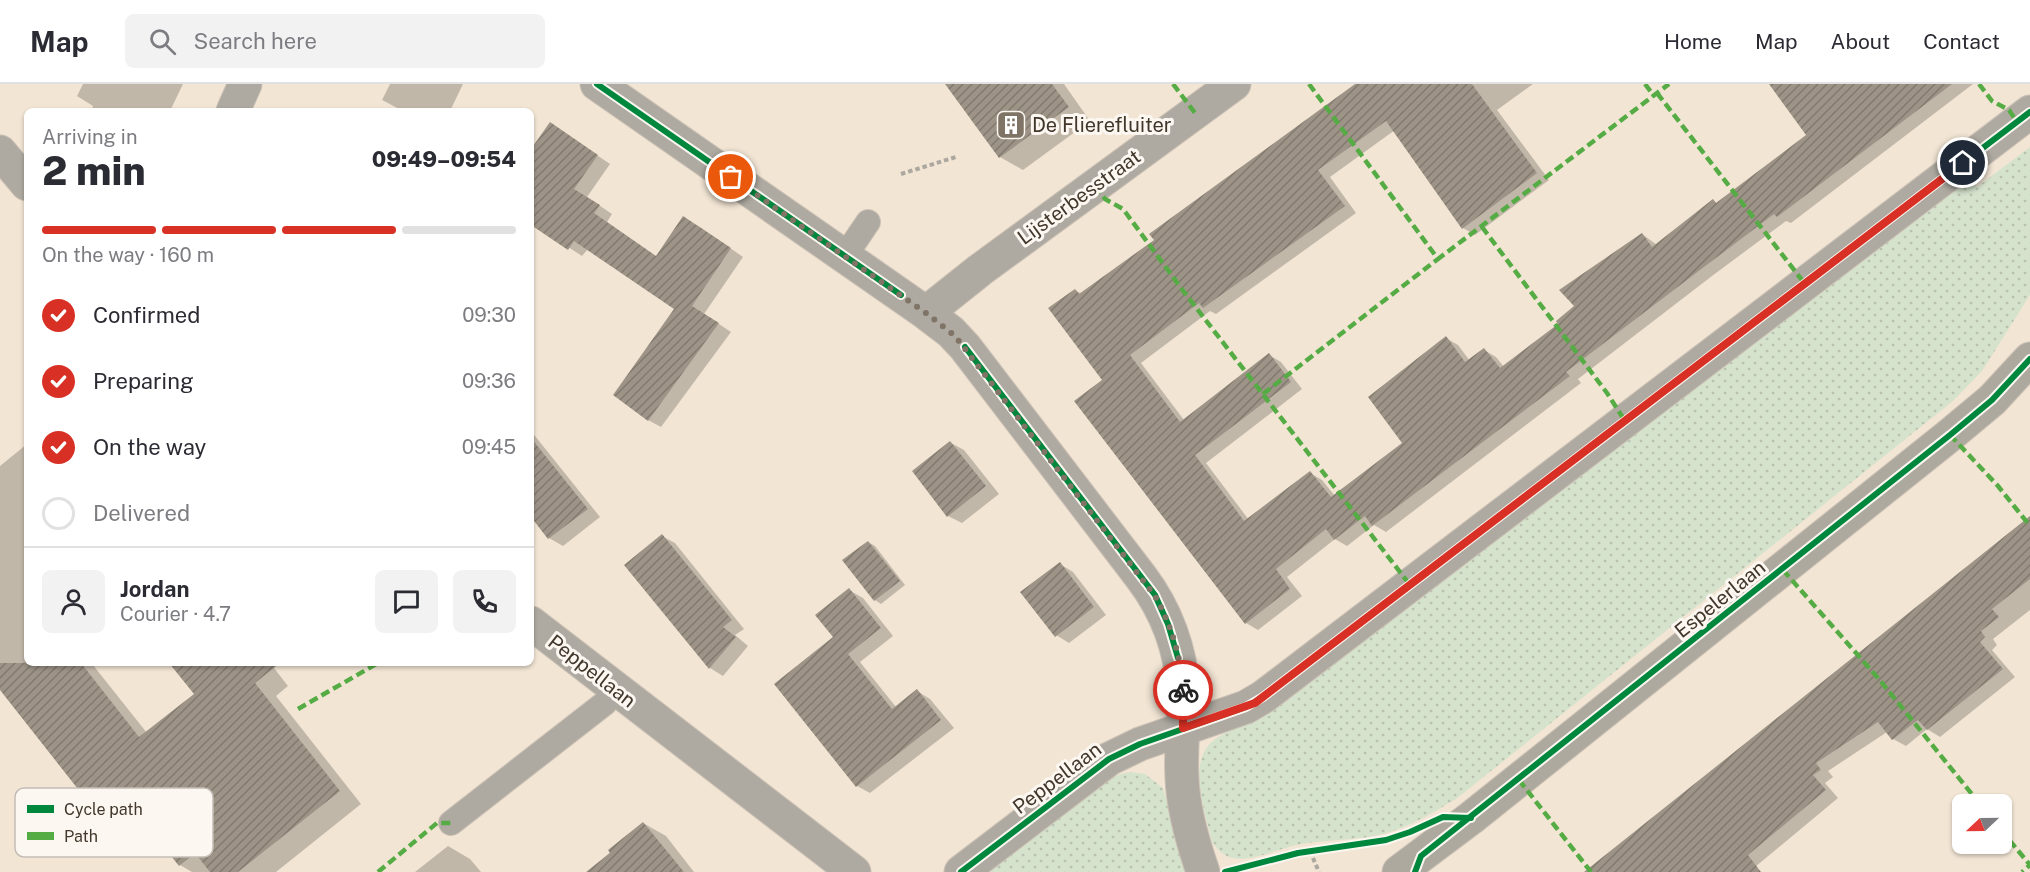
<!DOCTYPE html>
<html lang="en">
<head>
<meta charset="utf-8">
<style>
  :root { --surface:#fff; --page:#f2f2f3; --text:#2b2b33; --muted:#7c7c81; --line:#e1e1e2; --accent:#d93025 }
  body { margin:0; font-family:"Public Sans",sans-serif; background:var(--page); color:var(--text); height:100vh; display:flex; flex-direction:column; font-size:22px; white-space:nowrap }
  * { box-sizing:border-box; margin:0 }
  p { font-size:20px; color:var(--muted) }
  .icon { flex:none; width:33px; height:33px; fill:none; stroke:currentColor; stroke-width:2; stroke-linecap:round; stroke-linejoin:round }
  .map { position:relative; flex:1; overflow:hidden }
  .side { position:absolute; left:24px; top:24px; width:510px; height:558px; display:flex; flex-direction:column; background:var(--surface); border-radius:9px; box-shadow:0 2px 4px #0004 }
  .side>* { flex:none }
  .needle { width:39px; rotate:248deg }
  .buttons { position:absolute; left:1952px; top:710px; display:grid; gap:12px }
  .buttons a { display:grid; place-items:center; width:60px; height:60px; border-radius:9px; background:var(--surface); box-shadow:0 2px 4px #0004; font-size:30px }
  .pin { position:absolute; display:grid; place-items:center; width:51px; height:51px; color:#fff; margin:-26px; border:3px solid #fff; border-radius:50%; box-shadow:0 2px 6px #0007 }
  .courier { position:absolute; display:grid; place-items:center; width:60px; height:60px; margin:-30px; border:4px solid #d93025; border-radius:50%; background:#fff; color:#222; box-shadow:0 2px 8px #0007 }
  .overview em { font-style:normal; font-weight:800 }
  .overview div { display:flex; flex-direction:column-reverse }
  .overview { display:flex; align-items:center; justify-content:space-between; height:102px; padding:0 18px }
  h1 { font-size:39px; font-weight:800; line-height:45px }
  .bar { display:grid; grid-template-columns:repeat(4,1fr); gap:9px 6px; align-content:center; height:72px; padding:0 18px }
  .bar i { height:8px; border-radius:4px; background:var(--line) }
  .bar .on { background:var(--accent) }
  .bar p { grid-column:span 4 }
  .line { display:flex; align-items:center; gap:15px; padding:0 18px; border-top:2px solid var(--line) }
  .line div { flex:1 }
  .round { display:grid; place-items:center; flex:none; width:63px; height:63px; border-radius:9px; background:var(--page) }
  ol { padding:0 18px; list-style:none }
  li { display:flex; align-items:center; gap:18px; height:66px }
  li p { margin-inline-start:auto }
  li .icon { padding:6px; border-radius:50%; background:var(--accent); color:#fff; stroke-width:4 }
  li:last-child { color:var(--muted) }
  li i { width:33px; height:33px; border:3px solid var(--line); border-radius:50% }
  header { display:flex; align-items:center; gap:36px; box-sizing:border-box; height:84px; padding:0 30px; background:var(--surface); border-bottom:2px solid var(--line) }
  header strong { font-size:28px }
  nav { display:flex; gap:33px; margin-inline-start:auto; font-size:21px }
  .search { width:420px; height:54px; background:var(--page); display:flex; align-items:center; gap:15px; box-sizing:border-box; padding:0 21px; border-radius:9px; color:var(--muted); font-size:22px }
  .map>svg:first-child { display:block }
</style>
</head>
<body>
<header>
<strong>Map</strong>
<div class="search"><svg class="icon" aria-label="search" viewBox="0 0 24 24"><circle cx="10" cy="10" r="6"/><path d="M15 15l6 6"/></svg>Search here</div>
<nav><a>Home</a><a>Map</a><a>About</a><a>Contact</a></nav>
</header>
<div class="map">
<svg width="2030" height="788" viewBox="0 0 2030 788">
  <defs>
    <pattern id="grass-dots" width="8" height="8" patternUnits="userSpaceOnUse" patternTransform="scale(1.5)"><rect width="8" height="8" fill="#d5e2cc"/><path d="M2 2h.1M6 6h.1" fill="none" stroke="#b8c2af" stroke-width="1.8" stroke-linecap="round"/></pattern>
    <pattern id="building-hatch" width="6" height="6" patternUnits="userSpaceOnUse" patternTransform="scale(1.5)"><rect width="6" height="6" fill="#9d9487"/><path d="M-1 1l2-2M0 6l6-6M5 7l2-2" fill="none" stroke="#827a6f"/></pattern>
  </defs>
  <rect width="100%" height="100%" fill="#f2e5d4"/>
  <path fill="url(#grass-dots)" d="M2030 63V211L1982 287 1953 317 1456 715C1434 728 1413 741 1387 749 1359 757 1325 755 1296 761 1278 765 1250 778 1233 774 1224 773 1217 765 1212 758 1206 731 1189 685 1208 662 1218 649 1248 639 1262 632L1970 95 1977 103Z
    M1130 688 1145 690 1163 704 1185 780 1184 788H988L1104 699 1117 691Z"/>
  <path fill="#0003" d="M83 0H183L170 27H91L93 22 77 12Z
    M390 0H463L450 27H403L382 16Z
    M947 0H1064L1090 37 1023 86 1000 73Z
    M1358 0H1533L1497 26 1549 96 1475 151 1463 144 1395 46 1330 93 1356 129 1216 230 1210 227 1141 279 1184 336 1269 271 1281 278 1302 305 1206 379 1249 436 1310 389 1322 396 1335 412 1404 360 1446 254 1458 261 1470 277 1484 266 1496 273 1504 283 1560 240 1642 150 1657 161 1714 117 1718 120 1808 51 1777 0H1973L1791 139 1786 137 1712 192 1578 295 1581 299 1386 448 1374 441 1347 462 1335 455 1287 493 1302 512 1258 546 1246 539 1104 296 1075 206 1082 210 1156 156Z
    M563 48 610 80 587 113 612 130 607 138 657 173 697 141 743 173 704 230 731 248 661 343 648 336 677 225 588 165 582 172 531 139V68Z
    M531 347 600 433 563 462 549 454 531 431Z
    M951 359 964 366 999 410 962 439 948 432Z
    M27 360V579H95L93 581 147 649 196 610 171 579H270L288 602 276 612 361 720 276 788H192L180 781 147 740 130 754 108 741 0 604V382Z
    M2030 434V526L1993 555 1997 561 1992 566 2015 593 1940 653 1927 645 1906 662 1893 655 1887 648 1828 687 1833 693 1825 699 1838 714 1749 788H1604Z
    M662 452 675 459 744 545 735 551 748 562 723 592 710 584 626 481Z
    M868 458 875 462 905 501 881 520 875 516Z
    M1060 480 1073 488 1106 531 1069 559 1056 551Z
    M849 506 863 514 893 552 860 578 896 623 917 607 930 615 954 644 870 709 857 702 835 554Z
    M643 739 666 752 694 788H588Z
    M448 762 470 775 481 788H415Z"/>
  <path fill="url(#building-hatch)" d="M945 0H1052L1069 23 999 74Z
    M1355 0H1472L1537 89 1462 145 1386 37 1318 86 1345 122 1203 224 1199 219 1130 271 1180 338 1269 269 1291 298 1195 371 1244 437 1310 387 1331 413 1402 359 1368 313 1446 252 1465 278 1484 264 1500 284 1558 240 1556 237 1574 222 1559 206 1642 149 1652 163 1713 115 1716 119 1806 51 1769 0H1952L1777 133 1774 130 1700 186 1566 288 1570 292 1372 442 1365 432 1334 456 1326 445 1276 485 1290 505 1245 540 1074 317 1102 296 1048 224 1075 205 1079 210 1154 156 1149 150Z
    M550 38 598 71 574 105 600 121 594 129 656 172 683 132 731 164 692 222 719 239 648 337 613 311 674 225 574 157 568 166 531 141V65Z
    M531 354 588 425 548 455 531 433Z
    M950 357 986 402 947 433 912 387Z
    M2030 432V495L1992 525 1999 533 1981 547 1985 553 1980 558 2003 585 1927 646 1918 636 1892 656 1878 638 1816 679 1821 686 1813 691 1826 706 1748 771 1761 788H1584Z
    M662 450 732 536 723 543 736 553 709 585 624 481Z
    M868 457 900 497 874 517 842 476Z
    M1060 478 1094 523 1055 553 1020 508Z
    M849 504 881 544 848 570 892 625 917 605 941 636 856 703 774 600 833 553 815 531Z
    M0 579H81L139 653 194 610 169 579H280L255 599 340 707 238 788H210L195 769 179 782 131 722 107 742 0 606Z
    M643 738 684 788H586L610 769 608 766Z"/>
  <g fill="none" stroke-linecap="round" stroke-linejoin="round">
    <g stroke="#ccc1b5" stroke-width="26">
      <path id="service" d="M845 172 868 138
        M451 739 605 619 617 605"/>
    </g>
    <g stroke="#ccc1b5" stroke-width="35">
      <path id="minor" d="M597 0 926 229 951 248 965 263 1141 493C1166 526 1181 566 1183 607 1185 636 1180 666 1182 694 1183 726 1193 759 1203 788
        M233 27 245 0
        M0 68 27 100
        M926 229 980 186 1234 0
        M531 539 854 788
        M961 788 1109 675 1140 660 1246 623 1263 613 2030 28"/>
    </g>
    <g stroke="#ccc1b5" stroke-width="35">
      <path id="secondary" d="M1399 788 1471 734 1950 351 1992 316 2030 275"/>
    </g>
    <path stroke="#aca79f" stroke-width="4" stroke-dasharray="4.5 3" stroke-linecap="butt" d="M901 90 956 73
      M1313 774 1319 788"/>
    <use href="#service" stroke="#aeaaa1" stroke-width="24"/>
    <use href="#minor" stroke="#aeaaa1" stroke-width="33"/>
    <use href="#secondary" stroke="#aea99e" stroke-width="33"/>
    <path stroke="#56ac44" stroke-width="4.5" stroke-dasharray="9 4.5" stroke-linecap="butt" d="M1173 0 1195 29
      M1309 0 1438 175 1669 0
      M1645 0 1654 12
      M1979 0 1992 17 2009 26 2017 38
      M1657 9 1805 200
      M1095 102 1105 115 1123 125 1126 129 1184 208 1410 501
      M1482 143 1607 309 1625 337
      M1263 310 1438 175
      M1950 351 1998 402 2030 442
      M1783 486 1878 594 1980 720
      M298 625 378 579
      M1519 696 1591 788
      M2001 746 2030 781 2022 788
      M378 788 437 739H451"/>
    <g stroke="#fcf7f1" stroke-width="10">
      <path id="cycleway" d="M597 0 901 211
        M965 263 1155 511 1168 540 1178 574
        M961 788 1109 675 1140 660 1246 623 1263 613 2030 28
        M1225 788 1298 769 1386 756 1410 748 1443 733 1471 734
        M1415 788 1421 772 1950 351 1992 316 2030 275"/>
    </g>
    <use href="#cycleway" stroke="#00873e" stroke-width="6"/>
  </g>
  <g fill="none" stroke-linecap="round" stroke-linejoin="round">
    <path stroke="#7f7466" stroke-width="6" stroke-dasharray="0 10.8" d="M731 93 926 229 955 252 1155 512C1171 540 1181 573 1183 606"/>
    <path stroke="#d93025" stroke-width="8" d="M1183 606V644L1255 619 1963 79"/>
  </g>
  <defs>
    <g id="building-square" transform="scale(1.5)"><rect x="-9" y="-9" width="18" height="18" rx="4" fill="#7f7466" stroke="#fcf7f1"/><path d="M-4-6H4V6H1V3H-1V6H-4ZM-2.5-4.3h1.7v1.8h-1.7ZM.8-4.3h1.7v1.8H.8ZM-2.5-1h1.7V.8h-1.7ZM.8-1h1.7V.8H.8Z" fill="#fff"/></g>
  </defs>
  <g fill-rule="evenodd">
    <use href="#building-square" x="1011" y="41"/>
  </g>
  <g text-anchor="middle" dominant-baseline="central" stroke-width="6" stroke-linejoin="round" paint-order="stroke">
    <g font-size="20" fill="#41372b" stroke="#fcf7f1" text-anchor="start">
      <text x="1032" y="41">De Flierefluiter</text>
    </g>
    <g font-size="20" fill="#41372b" stroke="#fcf7f1">
      <text transform="translate(1079 113) rotate(-36)">Lijsterbesstraat</text>
      <text transform="translate(1720 515) rotate(-39)">Espelerlaan</text>
      <text transform="translate(592 587) rotate(38)">Peppellaan</text>
      <text transform="translate(1057 694) rotate(-37)">Peppellaan</text>
    </g>
  </g>
  <rect x="15" y="704" width="198" height="69" rx="9" fill="#fcf7f1" stroke="#c4bdb6" stroke-width="1.5"/>
  <rect x="27" y="721" width="27" height="8" fill="#00873e"/>
  <rect x="27" y="748" width="27" height="8" fill="#56ac44"/>
  <g font-size="16" fill="#41372b">
    <text x="64" y="731">Cycle path</text>
    <text x="64" y="758">Path</text>
  </g>
</svg>
<div class="buttons">
<a><svg class="needle" viewBox="-14 -14 28 28"><path d="M0-13l5 13h-10z" fill="#e53935"/><path d="M0 13l5-13h-10z" fill="#7c7c81"/></svg></a>
</div>
<div class="pin" style="left:731px;top:93px;background:#ea580c"><svg class="icon" aria-label="bag" viewBox="0 0 24 24"><path d="M5 8h14l-1 12H6zM9 8a3 3 0 0 1 6 0"/></svg></div>
<div class="pin" style="left:1963px;top:79px;background:#1f2937"><svg class="icon" aria-label="home" viewBox="0 0 24 24"><path d="M3 11l9-7 9 7M6 9v11h12V9"/></svg></div>
<div class="courier" style="left:1183px;top:606px"><svg class="icon" aria-label="bike" viewBox="0 0 24 24"><circle cx="6" cy="16" r="4"/><circle cx="18" cy="16" r="4"/><path d="M6 16l4-8h5l3 8M10 8l3 8H6M13 5h3"/></svg></div>
<section class="side">
<div class="overview"><div><h1>2 min</h1><p>Arriving in</p></div><em>09:49–09:54</em></div>
<div class="bar"><i class="on"></i><i class="on"></i><i class="on"></i><i></i><p>On the way · 160 m</p></div>
<ol>
<li><svg class="icon" aria-label="check" viewBox="0 0 24 24"><path d="M5 12l5 5 9-10"/></svg>Confirmed<p>09:30</p></li>
<li><svg class="icon" aria-label="check" viewBox="0 0 24 24"><path d="M5 12l5 5 9-10"/></svg>Preparing<p>09:36</p></li>
<li><svg class="icon" aria-label="check" viewBox="0 0 24 24"><path d="M5 12l5 5 9-10"/></svg>On the way<p>09:45</p></li>
<li><i></i>Delivered</li>
</ol>
<div class="line" style="height:108px"><a class="round"><svg class="icon" aria-label="person" viewBox="0 0 24 24"><circle cx="12" cy="8" r="4"/><path d="M4 21q1-7 8-7t8 7"/></svg></a><div><b>Jordan</b><p>Courier · 4.7</p></div><a class="round"><svg class="icon" aria-label="chat" viewBox="0 0 24 24"><path d="M4 5h16v11H9l-5 4z"/></svg></a><a class="round"><svg class="icon" aria-label="phone" viewBox="0 0 24 24"><path d="M5 4h4l2 5-3 2q2 4 5 5l2-3 5 2v4C11 20 4 13 5 4z"/></svg></a></div>
</section>
</div>
</body>
</html>
